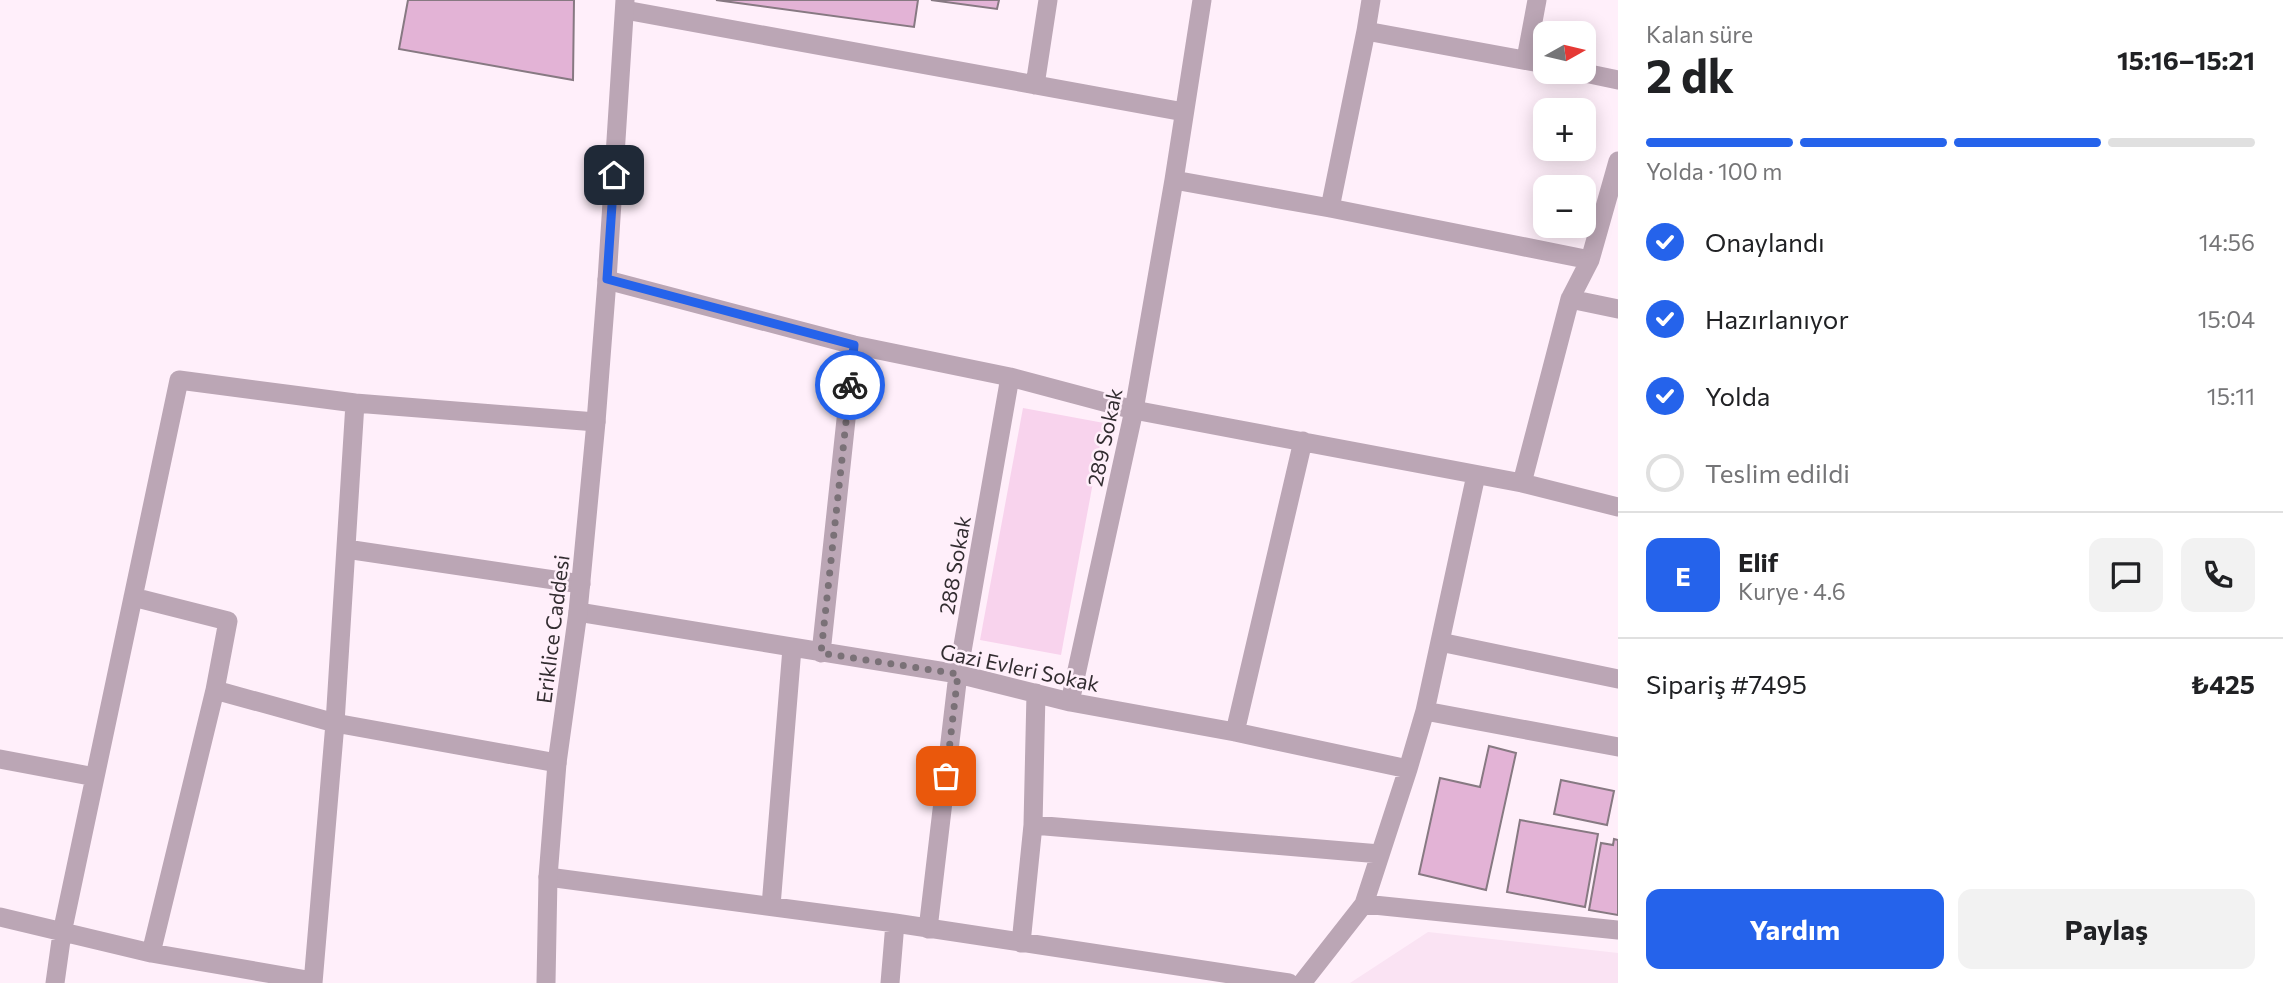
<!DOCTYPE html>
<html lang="tr">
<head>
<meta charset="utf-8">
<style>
  :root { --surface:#fff; --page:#f2f2f2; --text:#202124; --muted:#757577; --line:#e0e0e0; --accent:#2563eb }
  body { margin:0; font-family:Commissioner,sans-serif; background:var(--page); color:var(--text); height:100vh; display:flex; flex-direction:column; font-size:26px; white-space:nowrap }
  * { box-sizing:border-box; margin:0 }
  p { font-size:23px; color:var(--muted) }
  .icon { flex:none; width:38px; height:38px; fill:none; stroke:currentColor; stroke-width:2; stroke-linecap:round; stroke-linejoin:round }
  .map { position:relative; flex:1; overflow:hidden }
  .details { display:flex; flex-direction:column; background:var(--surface); width:665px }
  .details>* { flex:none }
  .needle { width:46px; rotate:82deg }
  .fabs { position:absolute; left:1533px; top:21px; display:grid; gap:14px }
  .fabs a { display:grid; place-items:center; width:63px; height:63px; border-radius:14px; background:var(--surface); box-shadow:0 4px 18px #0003; font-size:35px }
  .pin { position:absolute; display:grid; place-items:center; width:60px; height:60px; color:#fff; margin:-30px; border-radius:14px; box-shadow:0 4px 10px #0006 }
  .courier { position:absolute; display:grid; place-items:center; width:70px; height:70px; margin:-35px; border:5px solid #2563eb; border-radius:50%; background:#fff; color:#222; box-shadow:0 2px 9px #0007 }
  .overview em { font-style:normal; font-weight:700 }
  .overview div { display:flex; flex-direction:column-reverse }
  .overview { display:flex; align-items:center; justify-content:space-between; height:119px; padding:0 28px }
  h1 { font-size:46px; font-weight:700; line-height:52px }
  .bar { display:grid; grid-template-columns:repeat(4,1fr); gap:10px 7px; align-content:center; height:84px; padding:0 28px }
  .bar i { height:9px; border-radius:5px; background:var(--line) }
  .bar .on { background:var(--accent) }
  .bar p { grid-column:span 4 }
  .line { display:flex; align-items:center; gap:18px; padding:0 28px; border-top:2px solid var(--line) }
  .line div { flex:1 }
  .round { display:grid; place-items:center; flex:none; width:74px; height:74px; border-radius:14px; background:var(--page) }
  ol { padding:0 28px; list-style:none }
  li { display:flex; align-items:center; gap:21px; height:77px }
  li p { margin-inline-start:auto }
  li .icon { padding:7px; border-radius:50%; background:var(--accent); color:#fff; stroke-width:4 }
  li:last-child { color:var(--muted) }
  li i { width:38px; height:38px; border:4px solid var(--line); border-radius:50% }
  .button { display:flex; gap:14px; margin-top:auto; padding:14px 28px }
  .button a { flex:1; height:80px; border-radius:14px; background:var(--accent); color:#fff; font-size:28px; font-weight:700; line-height:80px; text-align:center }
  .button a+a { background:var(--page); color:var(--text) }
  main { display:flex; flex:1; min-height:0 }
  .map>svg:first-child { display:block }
</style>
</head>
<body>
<main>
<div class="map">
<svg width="1618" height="983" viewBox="0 0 1618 983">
  <rect width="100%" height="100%" fill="#ffeffa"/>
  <path fill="#fae3f3" d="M1428 932 1618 953V983H1350Z"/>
  <path fill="#f8d3ed" d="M1023 408 1104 423 1061 655 980 640Z"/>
  <path fill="#e3b3d6" stroke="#877982" stroke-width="2" d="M408 0H574L573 80 399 49Z
    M716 0H918L914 27Z
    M931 0H999L997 9Z
    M1489 746 1516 753 1486 890 1419 874 1440 778 1480 787Z
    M1561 780 1614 791 1607 825 1554 814Z
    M1520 820 1598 834 1585 907 1507 892Z
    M1614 839 1618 840V915L1589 910 1601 843 1613 845Z"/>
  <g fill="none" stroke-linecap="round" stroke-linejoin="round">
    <path stroke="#bba6b5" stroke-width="19" d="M625 10 1184 112
      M1366 31 1371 0
      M1526 59 1537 0
      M1580 72 1618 80
      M1035 85 1048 0
      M1174 180 1330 208 1590 260
      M1330 208 1366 31 1545 64
      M607 280 854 345 1010 377 1134 410 1522 483 1618 507
      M1570 299 1618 309
      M1522 483 1570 299 1590 260 1618 161
      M346 549 581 584
      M133 597 228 621 215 690 151 953
      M578 612 958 674 1070 702 1235 732 1408 769
      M1440 642 1618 679
      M821 653 854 345
      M215 690 335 723 557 763
      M1070 702 1134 410 1174 180 1202 0
      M1425 711 1618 747
      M1235 732 1303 441
      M0 759 95 777
      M1033 825 1380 854
      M548 877 895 923 1289 983
      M1364 904 1618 930
      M771 906 792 648
      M0 917 151 953 313 981
      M928 929 958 674 1010 377
      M1021 943 1033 825 1036 693
      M55 983 62 933 179 380 355 403
      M313 983 335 723 355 403 596 422
      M890 983 895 923
      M1302 983 1364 904 1408 769 1425 711 1476 475"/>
    <path stroke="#bba6b5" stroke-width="19" d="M546 983 548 877 557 763 578 612 596 422 607 280 625 0"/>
  </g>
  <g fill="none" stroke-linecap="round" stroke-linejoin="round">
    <path stroke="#7a7177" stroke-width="7" stroke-dasharray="0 12.6" d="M850 385 821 653 958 674 946 776"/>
    <path stroke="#2563eb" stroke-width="9" d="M614 175 607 279 854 345 850 385"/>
  </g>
  <g text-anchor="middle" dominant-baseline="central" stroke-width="5" stroke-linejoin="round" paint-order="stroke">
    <g font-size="21" fill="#332d31" stroke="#ffeffa">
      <text transform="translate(1104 437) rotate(-78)">289 Sokak</text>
      <text transform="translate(954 565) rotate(-80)">288 Sokak</text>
      <text transform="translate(552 629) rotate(-83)">Eriklice Caddesi</text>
      <text transform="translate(1020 667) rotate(12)">Gazi Evleri Sokak</text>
    </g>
  </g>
</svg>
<div class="fabs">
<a><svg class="needle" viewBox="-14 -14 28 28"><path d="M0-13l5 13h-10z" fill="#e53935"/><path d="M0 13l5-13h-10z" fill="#757577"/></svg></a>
<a>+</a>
<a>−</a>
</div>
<div class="pin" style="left:946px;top:776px;background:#ea580c"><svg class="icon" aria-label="bag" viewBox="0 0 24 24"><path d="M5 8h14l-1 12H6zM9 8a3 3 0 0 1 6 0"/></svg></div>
<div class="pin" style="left:614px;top:175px;background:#1f2937"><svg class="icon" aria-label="home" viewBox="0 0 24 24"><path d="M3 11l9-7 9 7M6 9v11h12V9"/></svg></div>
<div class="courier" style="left:850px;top:385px"><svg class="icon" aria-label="bike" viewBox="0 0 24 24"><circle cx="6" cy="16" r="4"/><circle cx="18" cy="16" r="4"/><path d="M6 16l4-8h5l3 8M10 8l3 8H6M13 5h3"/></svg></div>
</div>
<section class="details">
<div class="overview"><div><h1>2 dk</h1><p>Kalan süre</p></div><em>15:16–15:21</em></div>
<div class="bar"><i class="on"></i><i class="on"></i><i class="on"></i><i></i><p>Yolda · 100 m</p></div>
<ol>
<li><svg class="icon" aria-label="check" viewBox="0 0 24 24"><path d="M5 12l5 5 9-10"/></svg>Onaylandı<p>14:56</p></li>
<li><svg class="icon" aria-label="check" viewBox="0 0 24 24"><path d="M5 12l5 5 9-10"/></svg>Hazırlanıyor<p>15:04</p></li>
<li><svg class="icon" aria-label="check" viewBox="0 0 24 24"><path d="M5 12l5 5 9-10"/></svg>Yolda<p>15:11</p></li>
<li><i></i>Teslim edildi</li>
</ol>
<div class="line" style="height:126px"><b class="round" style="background:var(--accent);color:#fff">E</b><div><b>Elif</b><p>Kurye · 4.6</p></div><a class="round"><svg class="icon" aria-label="chat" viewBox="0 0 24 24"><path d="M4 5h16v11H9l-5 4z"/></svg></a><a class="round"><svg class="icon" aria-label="phone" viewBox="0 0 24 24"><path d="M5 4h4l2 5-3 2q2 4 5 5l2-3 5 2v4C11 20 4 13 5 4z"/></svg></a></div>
<div class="line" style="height:91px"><div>Sipariş #7495</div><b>₺425</b></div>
<div class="button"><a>Yardım</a><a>Paylaş</a></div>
</section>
</main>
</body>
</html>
